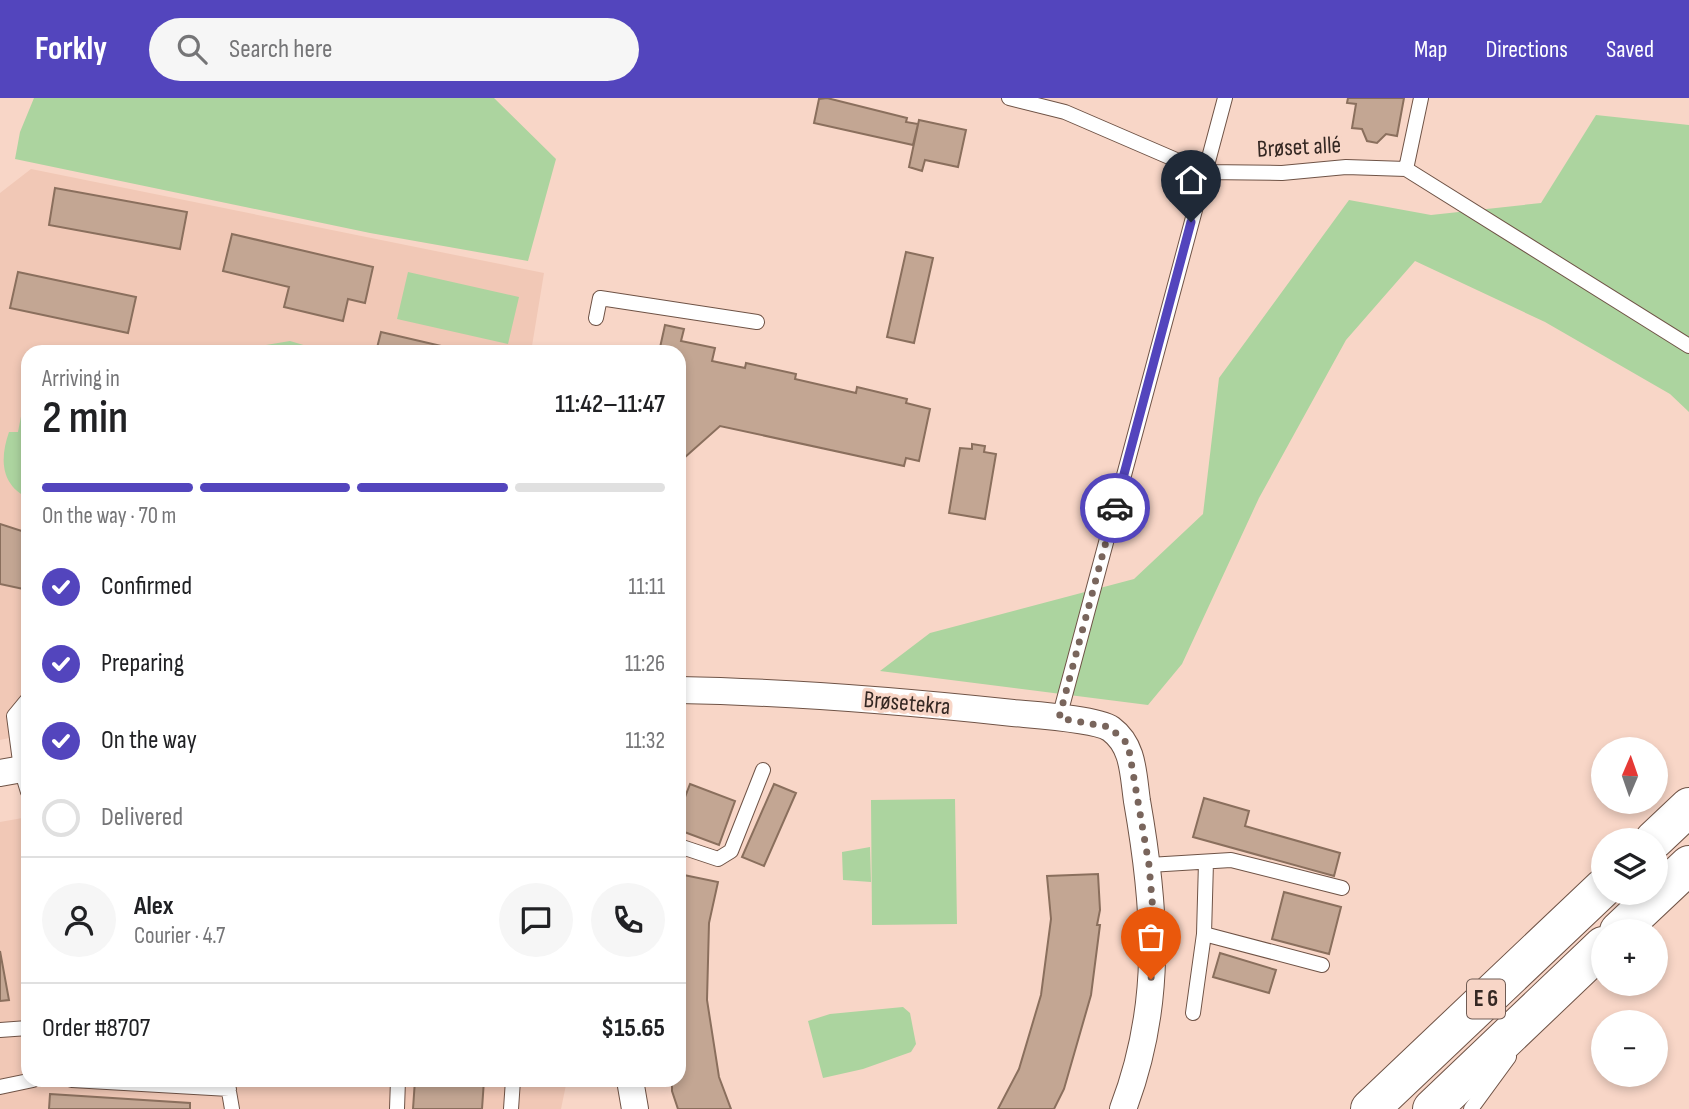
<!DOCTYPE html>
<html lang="en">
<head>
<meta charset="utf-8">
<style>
  :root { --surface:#fff; --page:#f6f6f6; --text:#202124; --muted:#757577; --line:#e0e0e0; --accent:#5345bd }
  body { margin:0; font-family:"Sofia Sans Condensed",sans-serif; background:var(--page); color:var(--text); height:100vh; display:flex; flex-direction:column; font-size:26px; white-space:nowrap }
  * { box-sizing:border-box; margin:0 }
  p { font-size:23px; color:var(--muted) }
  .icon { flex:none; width:38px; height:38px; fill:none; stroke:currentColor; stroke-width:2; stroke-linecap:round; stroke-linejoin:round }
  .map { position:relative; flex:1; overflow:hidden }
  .sheet { position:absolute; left:21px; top:247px; width:665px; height:742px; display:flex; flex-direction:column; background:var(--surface); border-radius:21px; box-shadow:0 4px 10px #0003 }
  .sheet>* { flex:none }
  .needle { width:46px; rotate:2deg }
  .tools { position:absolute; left:1591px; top:639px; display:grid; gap:14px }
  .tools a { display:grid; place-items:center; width:77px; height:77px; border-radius:50%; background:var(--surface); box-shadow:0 4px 10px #0003; font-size:35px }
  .pin { position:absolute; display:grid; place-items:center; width:60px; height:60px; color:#fff; margin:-72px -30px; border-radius:50% 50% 50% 0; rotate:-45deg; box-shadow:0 0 7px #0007 }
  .pin .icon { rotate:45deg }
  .courier { position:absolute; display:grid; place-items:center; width:70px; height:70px; margin:-35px; border:5px solid #5345bd; border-radius:50%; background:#fff; color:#222; box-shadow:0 2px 9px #0007 }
  .overview em { font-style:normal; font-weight:600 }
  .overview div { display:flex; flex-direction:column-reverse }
  .overview { display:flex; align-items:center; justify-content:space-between; height:119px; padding:0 21px }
  h1 { font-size:46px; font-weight:600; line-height:52px }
  .bar { display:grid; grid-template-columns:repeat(4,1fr); gap:10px 7px; align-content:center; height:84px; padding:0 21px }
  .bar i { height:9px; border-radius:5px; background:var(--line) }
  .bar .on { background:var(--accent) }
  .bar p { grid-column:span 4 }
  .line { display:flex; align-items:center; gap:18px; padding:0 21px; border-top:2px solid var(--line) }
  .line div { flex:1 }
  .round { display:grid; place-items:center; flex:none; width:74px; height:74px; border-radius:37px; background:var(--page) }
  ol { padding:0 21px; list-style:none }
  li { display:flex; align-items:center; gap:21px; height:77px }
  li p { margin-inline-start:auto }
  li .icon { padding:7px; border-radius:50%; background:var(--accent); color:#fff; stroke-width:4 }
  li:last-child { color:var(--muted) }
  li i { width:38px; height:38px; border:4px solid var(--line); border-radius:50% }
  header { display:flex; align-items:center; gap:42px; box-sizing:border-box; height:98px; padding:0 35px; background:var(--accent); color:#fff }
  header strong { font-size:33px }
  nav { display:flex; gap:38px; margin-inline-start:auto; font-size:24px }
  .search { width:490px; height:63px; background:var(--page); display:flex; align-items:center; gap:18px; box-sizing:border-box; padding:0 24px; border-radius:38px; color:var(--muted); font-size:26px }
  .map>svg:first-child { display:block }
</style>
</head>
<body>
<header>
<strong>Forkly</strong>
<div class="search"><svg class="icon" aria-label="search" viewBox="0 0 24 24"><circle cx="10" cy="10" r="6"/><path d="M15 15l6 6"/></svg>Search here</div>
<nav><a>Map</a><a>Directions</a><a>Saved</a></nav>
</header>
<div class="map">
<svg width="1689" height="1011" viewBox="0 0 1689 1011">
  <rect width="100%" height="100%" fill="#f8d6c7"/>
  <path fill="#f1c8b6" d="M31 71 544 175 531 254H28V636L0 642V95Z
    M28 719V982H567L561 1011H0V724Z"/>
  <path fill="#acd49f" d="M34 0H494L556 61 528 163 370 135 15 61 20 34Z
    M1596 17 1689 27V314L1670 296 1545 224 1415 163 1346 242 1259 400 1182 566 1148 607 880 573 930 535 1134 481 1203 416 1219 280 1349 102 1431 117 1541 105Z
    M408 174 519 199 508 246 397 221Z
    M290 243 327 254H246L254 249Z
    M28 282V400C0 386 0 360 9 334H18Z
    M955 701 957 826 872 827 871 702Z
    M870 749 871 784 843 782 842 754Z
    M903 909 910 915 916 946 911 954 863 971 823 980 808 923 830 916Z"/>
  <path fill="#c3a693" stroke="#8a6f5d" stroke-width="2" d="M827 0 907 20 906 24 918 26 913 47 814 25 819 1Z
    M1348 0H1404L1397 38 1386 36 1377 45 1367 43 1362 31 1352 30 1356 6 1347 5Z
    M919 22 966 32 958 69 925 62 922 73 909 69Z
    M55 90 187 114 180 151 49 127Z
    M232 136 373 169 365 205 348 201 343 223 284 209 289 189 223 173Z
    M906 154 933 160 914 245 887 239Z
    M18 174 136 199 128 235 10 210Z
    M665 227 684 231 681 243 715 250 712 263 745 270 746 265 796 276 795 281 856 295 857 289 907 301 906 305 930 311 919 363 906 360 904 368 720 328 684 360 679 382V254H659Z
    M381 234 467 254H376Z
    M972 346 985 348 984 354 996 356 985 421 949 415 960 350 972 351Z
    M0 426 28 435V492L0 486Z
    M690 686 735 703 719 747 679 732V715Z
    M774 686 796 695 764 768 742 759Z
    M1204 700 1249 713 1245 728 1340 755 1334 778 1193 739Z
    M679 776 718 784 709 825 707 902 719 979 731 1011H678L672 993V982H679Z
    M1098 776 1100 812 1097 827H1100L1091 897 1064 991 1054 1011H998L1019 971 1041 897 1051 821 1047 778Z
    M1284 794 1341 809 1329 856 1272 841Z
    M0 853 9 902 0 903Z
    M1220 855 1276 872 1269 895 1213 879Z
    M415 982H484L482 1011H413Z
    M50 996 190 1005V1011H49Z"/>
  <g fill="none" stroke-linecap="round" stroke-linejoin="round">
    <g stroke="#6f5346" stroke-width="16">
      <path id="lane" d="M1009 0 1065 14 1204 74 1282 75 1346 69 1406 71 1421 0
        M1406 71 1689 248
        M596 220 600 200 757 224
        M28 601 14 618 21 671 28 694
        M1059 620 1225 0
        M679 748 718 761 731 753 763 672
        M1206 764 1204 836 1322 867
        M1149 767 1231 762 1342 790
        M1193 915 1204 836
        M0 932 28 930
        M72 982 229 991
        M227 982 232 1011
        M0 989 33 982
        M397 1011 398 982
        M511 1011 513 982
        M1471 1011 1509 959"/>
    </g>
    <g stroke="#6f5346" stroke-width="28">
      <path id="street" d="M679 592C791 594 901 603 1013 615 1033 617 1097 621 1111 631 1134 648 1133 676 1137 703 1156 811 1163 906 1123 1011
        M0 675 28 670
        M630 982 635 1011"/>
    </g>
    <g stroke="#6f5346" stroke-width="40">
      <path id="highway" d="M1654 742 1689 709
        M1619 833 1689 767
        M1370 1011 1603 790
        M1432 1011 1603 848"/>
    </g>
    <use href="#lane" stroke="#fff" stroke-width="14"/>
    <use href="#street" stroke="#fff" stroke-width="26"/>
    <use href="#highway" stroke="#fff" stroke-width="38"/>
  </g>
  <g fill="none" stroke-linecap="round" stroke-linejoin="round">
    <path stroke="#79655c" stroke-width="7" stroke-dasharray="0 12.6" d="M1115 410 1059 620 1109 629 1128 646 1149 767 1155 836 1151 881"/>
    <path stroke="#5345bd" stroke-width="9" d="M1115 410 1191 124"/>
  </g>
  <g text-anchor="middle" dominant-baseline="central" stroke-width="7" stroke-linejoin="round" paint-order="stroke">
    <rect fill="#f8d6c7" stroke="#705c54" stroke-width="2" x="1467" y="881.5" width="38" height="39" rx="5"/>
    <g font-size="23" font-weight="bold" fill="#352823">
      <text x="1486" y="901">E 6</text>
    </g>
    <g font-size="24" fill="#352823" stroke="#f8d6c7">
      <text transform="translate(1299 49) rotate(-3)">Brøset allé</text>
      <text transform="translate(907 605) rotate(5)">Brøsetekra</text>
    </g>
  </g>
</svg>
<div class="tools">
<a><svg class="needle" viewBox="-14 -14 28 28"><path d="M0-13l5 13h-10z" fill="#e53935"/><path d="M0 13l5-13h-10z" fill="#757577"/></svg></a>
<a><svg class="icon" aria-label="layers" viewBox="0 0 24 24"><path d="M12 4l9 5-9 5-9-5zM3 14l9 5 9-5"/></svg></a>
<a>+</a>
<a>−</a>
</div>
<div class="pin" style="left:1151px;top:881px;background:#ea580c"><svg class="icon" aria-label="bag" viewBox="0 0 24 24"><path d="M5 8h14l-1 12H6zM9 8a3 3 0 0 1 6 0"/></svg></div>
<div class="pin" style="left:1191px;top:124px;background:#1f2937"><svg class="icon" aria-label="home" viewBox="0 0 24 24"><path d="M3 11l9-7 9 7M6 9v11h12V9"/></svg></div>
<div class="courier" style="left:1115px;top:410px"><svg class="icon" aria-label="car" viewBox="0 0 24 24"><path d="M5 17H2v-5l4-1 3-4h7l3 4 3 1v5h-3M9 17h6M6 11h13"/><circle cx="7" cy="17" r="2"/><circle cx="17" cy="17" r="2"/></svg></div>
<section class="sheet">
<div class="overview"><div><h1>2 min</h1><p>Arriving in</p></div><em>11:42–11:47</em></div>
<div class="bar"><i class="on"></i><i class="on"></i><i class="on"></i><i></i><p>On the way · 70 m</p></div>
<ol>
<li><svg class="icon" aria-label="check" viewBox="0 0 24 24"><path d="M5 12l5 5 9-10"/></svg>Confirmed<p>11:11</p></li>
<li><svg class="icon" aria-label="check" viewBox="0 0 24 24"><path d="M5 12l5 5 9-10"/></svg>Preparing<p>11:26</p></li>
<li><svg class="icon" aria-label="check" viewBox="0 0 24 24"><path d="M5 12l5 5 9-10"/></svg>On the way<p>11:32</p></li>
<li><i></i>Delivered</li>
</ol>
<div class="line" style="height:126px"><a class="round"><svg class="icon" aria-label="person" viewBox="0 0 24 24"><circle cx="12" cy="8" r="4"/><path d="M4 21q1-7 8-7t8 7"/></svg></a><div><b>Alex</b><p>Courier · 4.7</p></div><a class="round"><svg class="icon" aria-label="chat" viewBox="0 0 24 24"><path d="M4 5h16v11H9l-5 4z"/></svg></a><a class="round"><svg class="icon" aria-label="phone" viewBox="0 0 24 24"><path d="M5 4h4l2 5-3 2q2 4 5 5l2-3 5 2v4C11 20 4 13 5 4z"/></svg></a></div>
<div class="line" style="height:91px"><div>Order #8707</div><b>$15.65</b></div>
</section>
</div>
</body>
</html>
